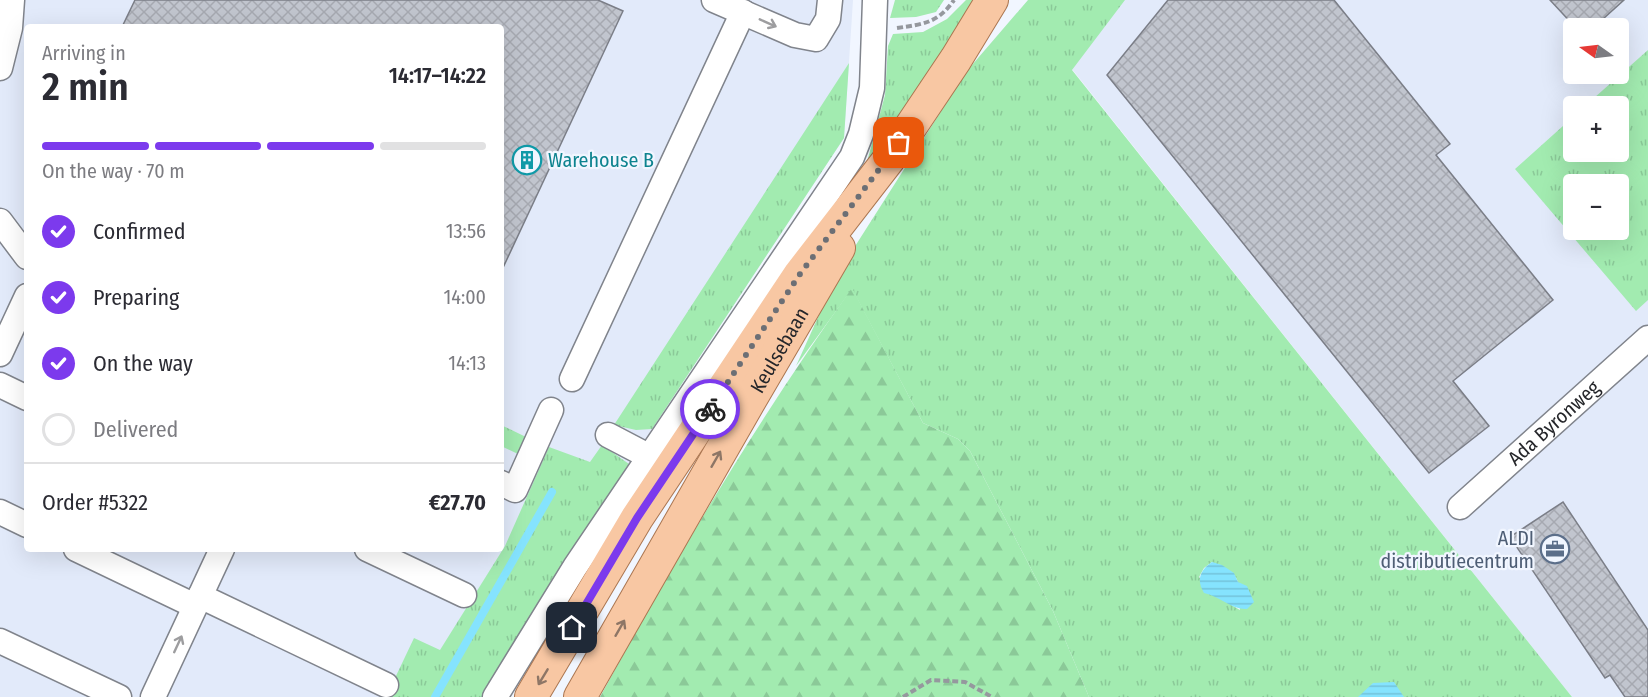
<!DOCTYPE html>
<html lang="en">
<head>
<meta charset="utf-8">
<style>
  :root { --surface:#fff; --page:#f7f7f7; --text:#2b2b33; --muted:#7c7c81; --line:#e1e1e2; --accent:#7c3aed }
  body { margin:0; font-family:"Fira Sans Condensed",sans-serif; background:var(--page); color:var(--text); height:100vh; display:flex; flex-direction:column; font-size:22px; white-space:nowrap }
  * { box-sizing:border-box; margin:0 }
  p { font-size:20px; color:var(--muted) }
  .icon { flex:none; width:33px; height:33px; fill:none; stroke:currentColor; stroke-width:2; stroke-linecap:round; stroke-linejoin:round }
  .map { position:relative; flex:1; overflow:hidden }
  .side { position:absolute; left:24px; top:24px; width:480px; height:528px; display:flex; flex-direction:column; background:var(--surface); border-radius:6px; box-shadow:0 6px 24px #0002 }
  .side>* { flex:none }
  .needle { width:39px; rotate:284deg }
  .buttons { position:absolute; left:1563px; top:18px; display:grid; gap:12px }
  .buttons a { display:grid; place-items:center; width:66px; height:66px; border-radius:6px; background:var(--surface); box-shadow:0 6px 24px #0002; font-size:30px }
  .pin { position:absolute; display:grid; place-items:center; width:51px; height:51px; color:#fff; margin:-26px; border-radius:12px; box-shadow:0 3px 9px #0006 }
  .courier { position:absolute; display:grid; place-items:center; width:60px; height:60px; margin:-30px; border:4px solid #7c3aed; border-radius:50%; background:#fff; color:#222; box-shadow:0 2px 8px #0007 }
  .headline em { font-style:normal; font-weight:600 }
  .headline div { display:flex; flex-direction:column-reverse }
  .headline { display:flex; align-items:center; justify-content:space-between; height:102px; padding:0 18px }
  h1 { font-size:39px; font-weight:600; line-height:45px }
  .bar { display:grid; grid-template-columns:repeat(4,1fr); gap:9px 6px; align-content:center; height:72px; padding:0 18px }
  .bar i { height:8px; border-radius:4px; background:var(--line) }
  .bar .on { background:var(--accent) }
  .bar p { grid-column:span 4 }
  .line { display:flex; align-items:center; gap:15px; padding:0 18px; border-top:2px solid var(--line) }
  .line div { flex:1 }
  ol { padding:0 18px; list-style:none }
  li { display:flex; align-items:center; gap:18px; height:66px }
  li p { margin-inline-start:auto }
  li .icon { padding:6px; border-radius:50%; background:var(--accent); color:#fff; stroke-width:4 }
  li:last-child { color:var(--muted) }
  li i { width:33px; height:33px; border:3px solid var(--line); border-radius:50% }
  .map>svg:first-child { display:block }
</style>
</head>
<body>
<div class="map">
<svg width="1648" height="697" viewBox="0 0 1648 697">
  <defs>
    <pattern id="grass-tufts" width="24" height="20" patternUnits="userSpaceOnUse" patternTransform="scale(1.5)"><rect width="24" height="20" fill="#a2ebb0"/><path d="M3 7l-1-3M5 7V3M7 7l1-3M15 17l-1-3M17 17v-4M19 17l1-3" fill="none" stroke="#8bc998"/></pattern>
    <pattern id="forest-firs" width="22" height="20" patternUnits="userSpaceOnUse" patternTransform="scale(1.5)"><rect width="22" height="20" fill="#a2ebb0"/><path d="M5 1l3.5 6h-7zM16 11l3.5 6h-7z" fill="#8bc998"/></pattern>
    <pattern id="water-rules" width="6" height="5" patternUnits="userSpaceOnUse" patternTransform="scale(1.5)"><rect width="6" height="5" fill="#85e3fe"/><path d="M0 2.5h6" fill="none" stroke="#73c3da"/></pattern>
    <pattern id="building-cross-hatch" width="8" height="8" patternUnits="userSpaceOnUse" patternTransform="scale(1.5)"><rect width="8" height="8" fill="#c1c5ce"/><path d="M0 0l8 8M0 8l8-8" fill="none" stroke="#a6a9b1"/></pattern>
  </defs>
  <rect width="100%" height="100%" fill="#f1f6ff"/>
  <path fill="#e2eafa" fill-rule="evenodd" d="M0 0H853L844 138 629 464 487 697H0ZM27 27H501V549H27Z
    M1061 0H1648V697H1572L1072 69ZM1574 28H1618V74H1574ZM1574 106H1618V152H1574ZM1574 184H1618V230H1574Z"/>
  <path fill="url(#grass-tufts)" fill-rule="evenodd" d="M895 0H944L936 12 916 17 890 18Z
    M966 0H978L867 162 885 95 888 46 893 34 923 32 947 19Z
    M1028 0H1125L1072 70 1572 697H1089L1053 611 970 451 958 439 923 423 852 289 796 366 838 273 966 72ZM1212 562C1243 577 1238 577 1240 610L1214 595 1199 577 1204 568Z
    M1648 50V300L1636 311 1515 169 1573 117 1574 152H1618V106H1585ZM1574 184H1618V230H1574Z
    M849 63 844 138 652 429 636 430 614 425Z
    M501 425 526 437 518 454 501 446Z
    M602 445 629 464 487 697H386L414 638 440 650 505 546 549 447 590 462Z"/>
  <path fill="url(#forest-firs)" d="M852 288 923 423 958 439 970 451 1053 611 1089 697H600C676 557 759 418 852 288Z"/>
  <path fill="url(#water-rules)" d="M1212 562 1222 565 1234 573 1238 582 1247 586 1254 602 1247 609C1232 610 1219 596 1204 593 1196 580 1200 570 1212 562Z
    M1394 682 1404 697H1358L1373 683Z"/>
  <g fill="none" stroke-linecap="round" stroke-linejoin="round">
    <path stroke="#85e3fe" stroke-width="8" d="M435 697 552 492"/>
  </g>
  <path fill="url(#building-cross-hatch)" stroke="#7b7e87" stroke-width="1.5" d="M135 0H598L623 11 501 272V27H122Z
    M1168 0H1334L1450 144 1436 155 1553 300 1453 381 1489 426 1429 473 1107 75Z
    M1550 0H1624L1593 28H1576Z
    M1563 502 1648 630V697H1625L1610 675 1605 678 1510 537Z"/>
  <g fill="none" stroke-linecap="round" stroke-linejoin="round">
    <g stroke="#80848c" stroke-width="27">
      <g id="minor">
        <path d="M714 0 795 35 816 39 828 19 830 0"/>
        <path d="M0 68 10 28 12 0"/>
        <path d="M0 221 27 257"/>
        <path d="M0 354 27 296"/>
        <path d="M572 379 743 12"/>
        <path d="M0 385 27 398"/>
        <path d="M608 435 650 457"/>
        <path d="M501 483 515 490 551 410"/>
        <path id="s1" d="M1460 507 1648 338"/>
        <path d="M0 512 27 525"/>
        <path d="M76 549 195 606"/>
        <path d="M367 549 464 595"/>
        <path d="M200 596 386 685"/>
        <path d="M0 641 119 697"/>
        <path d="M153 697 222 549"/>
        <path d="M495 697 575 567 852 157 861 134 872 88 875 0"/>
      </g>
    </g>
    <g stroke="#ab7651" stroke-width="34">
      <g id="major">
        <path d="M531 697 637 518 800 274 889 159 956 59 992 0"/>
        <path id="s2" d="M580 697 749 402 839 248"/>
      </g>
    </g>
    <path stroke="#95989e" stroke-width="4" stroke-dasharray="6 3" stroke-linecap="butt" d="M897 28C924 24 938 23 954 0
      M903 697 931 680 965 682 992 697"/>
    <use href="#minor" stroke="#fff" stroke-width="24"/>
    <use href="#major" stroke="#f8c7a3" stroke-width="32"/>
  </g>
  <defs><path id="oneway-shaft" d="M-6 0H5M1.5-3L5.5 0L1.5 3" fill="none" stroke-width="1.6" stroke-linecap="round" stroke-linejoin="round" transform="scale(1.5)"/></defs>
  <g stroke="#9d9d9f">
    <use href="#oneway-shaft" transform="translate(768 23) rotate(24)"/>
    <use href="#oneway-shaft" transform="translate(178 644) rotate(-65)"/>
  </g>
  <g stroke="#8e7666">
    <use href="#oneway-shaft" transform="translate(716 459) rotate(-60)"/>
    <use href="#oneway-shaft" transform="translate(620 628) rotate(-60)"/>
    <use href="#oneway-shaft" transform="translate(543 677) rotate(121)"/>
  </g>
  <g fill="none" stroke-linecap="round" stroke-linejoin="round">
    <path stroke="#6c6f75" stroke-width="6" stroke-dasharray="0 10.8" d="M710 409 800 274 899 143"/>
    <path stroke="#7c3aed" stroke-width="8" d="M572 628 637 518 710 409"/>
  </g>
  <defs>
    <g id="building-ring" transform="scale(1.5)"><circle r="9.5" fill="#f1f6ff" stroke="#0f9aa8" stroke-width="1.5"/><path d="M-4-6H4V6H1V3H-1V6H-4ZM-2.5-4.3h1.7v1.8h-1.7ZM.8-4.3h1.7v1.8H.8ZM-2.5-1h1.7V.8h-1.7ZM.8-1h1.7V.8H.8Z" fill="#0f9aa8"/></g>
    <g id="office-ring" transform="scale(1.5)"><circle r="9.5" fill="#f1f6ff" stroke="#5c6f8a" stroke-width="1.5"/><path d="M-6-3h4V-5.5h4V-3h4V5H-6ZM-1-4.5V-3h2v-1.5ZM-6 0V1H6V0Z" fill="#5c6f8a"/></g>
  </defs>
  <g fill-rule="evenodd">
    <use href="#building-ring" x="527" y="160"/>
    <use href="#office-ring" x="1555" y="549"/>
  </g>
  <g text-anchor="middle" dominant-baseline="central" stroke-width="4.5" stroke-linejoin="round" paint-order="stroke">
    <g font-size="20" fill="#0d838f" stroke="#f1f6ff" text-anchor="start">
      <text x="548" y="160">Warehouse B</text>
    </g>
    <g font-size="20" fill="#25262a" stroke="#f1f6ff">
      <text stroke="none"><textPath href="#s2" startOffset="400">Keulsebaan</textPath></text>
      <text stroke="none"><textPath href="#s1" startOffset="126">Ada Byronweg</textPath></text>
    </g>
    <g font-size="20" fill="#4e5e75" stroke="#f1f6ff" text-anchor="end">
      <text x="1534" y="538">ALDI<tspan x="1534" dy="23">distributiecentrum</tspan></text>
    </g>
  </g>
</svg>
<div class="buttons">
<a><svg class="needle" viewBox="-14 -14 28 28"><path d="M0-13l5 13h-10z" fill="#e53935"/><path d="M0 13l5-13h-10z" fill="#7c7c81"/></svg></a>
<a>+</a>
<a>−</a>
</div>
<div class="pin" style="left:899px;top:143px;background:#ea580c"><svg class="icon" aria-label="bag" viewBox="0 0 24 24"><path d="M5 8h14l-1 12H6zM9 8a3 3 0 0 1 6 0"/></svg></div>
<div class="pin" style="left:572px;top:628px;background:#1f2937"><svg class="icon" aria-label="home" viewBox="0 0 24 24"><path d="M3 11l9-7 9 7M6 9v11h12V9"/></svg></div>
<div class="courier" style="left:710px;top:409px"><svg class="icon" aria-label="bike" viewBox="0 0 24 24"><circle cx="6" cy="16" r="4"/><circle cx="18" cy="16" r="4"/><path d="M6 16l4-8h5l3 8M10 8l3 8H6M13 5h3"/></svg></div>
<section class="side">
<div class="headline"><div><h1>2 min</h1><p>Arriving in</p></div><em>14:17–14:22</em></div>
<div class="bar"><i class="on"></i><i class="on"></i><i class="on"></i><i></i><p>On the way · 70 m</p></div>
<ol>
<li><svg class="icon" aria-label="check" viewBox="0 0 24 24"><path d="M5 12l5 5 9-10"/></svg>Confirmed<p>13:56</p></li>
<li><svg class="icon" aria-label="check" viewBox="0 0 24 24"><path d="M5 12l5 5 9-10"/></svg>Preparing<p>14:00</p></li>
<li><svg class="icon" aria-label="check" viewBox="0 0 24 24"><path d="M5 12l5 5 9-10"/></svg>On the way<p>14:13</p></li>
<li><i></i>Delivered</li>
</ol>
<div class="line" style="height:78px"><div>Order #5322</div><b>€27.70</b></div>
</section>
</div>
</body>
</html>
